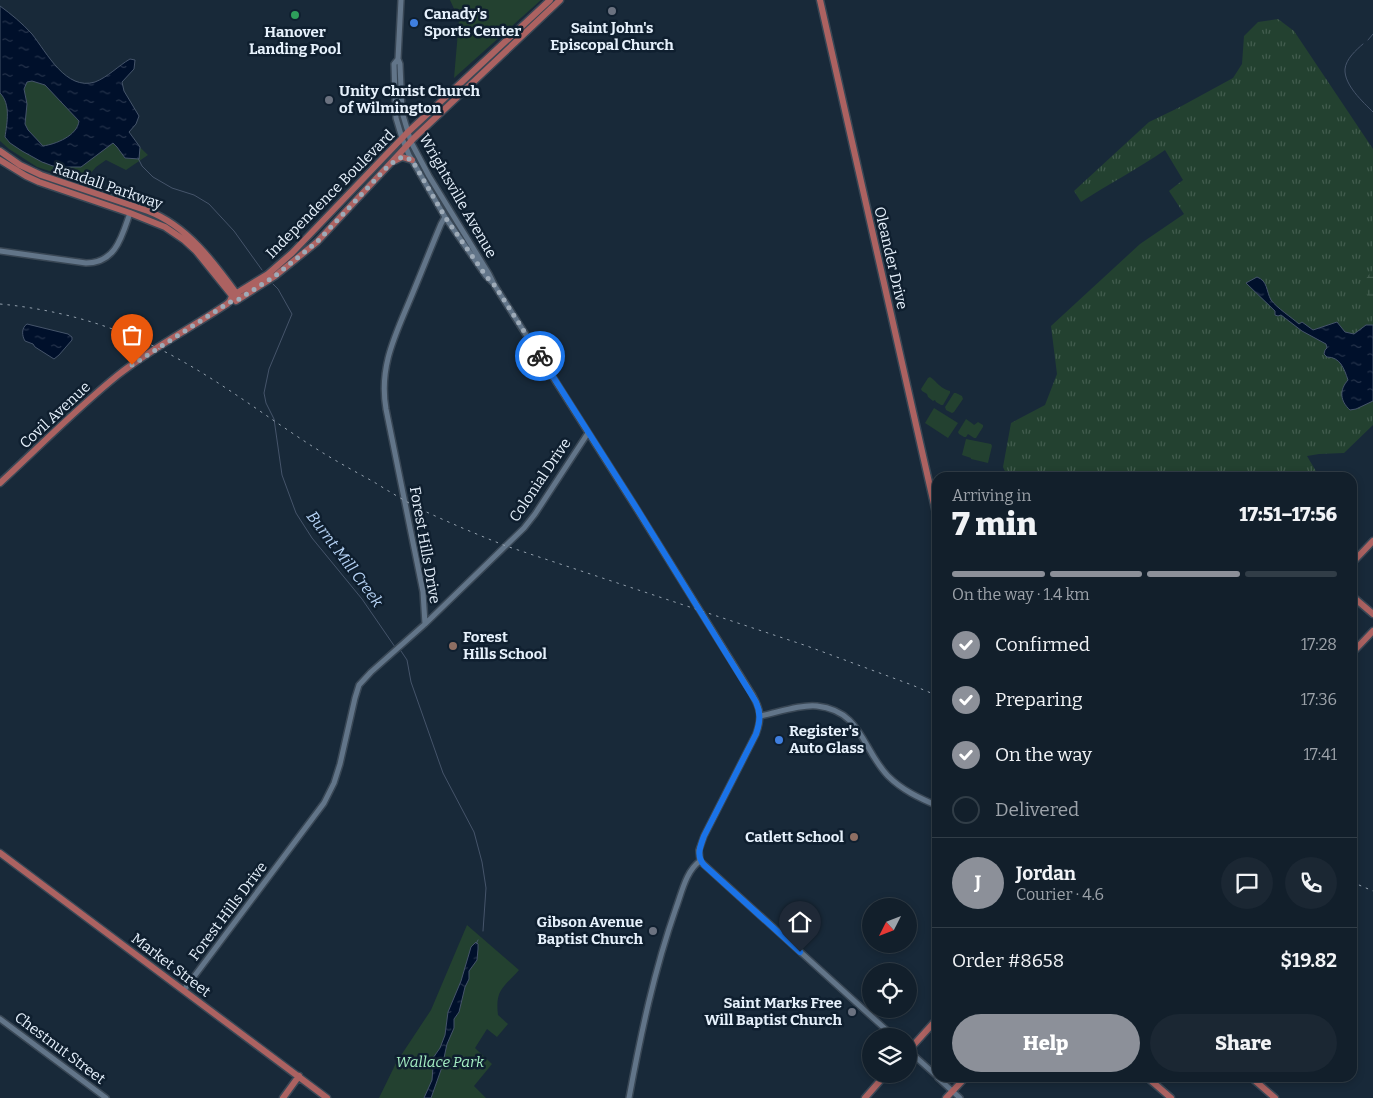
<!DOCTYPE html>
<html lang="en">
<head>
<meta charset="utf-8">
<style>
  :root { --surface:#121f2b; --page:#1b2733; --text:#f1f3f6; --muted:#9ca2a9; --line:#313d47; --accent:#8c9099 }
  body { margin:0; font-family:Bitter,serif; background:var(--page); color:var(--text); height:100vh; display:flex; flex-direction:column; font-size:19px; white-space:nowrap }
  * { box-sizing:border-box; margin:0 }
  p { font-size:16px; color:var(--muted) }
  .icon { flex:none; width:28px; height:28px; fill:none; stroke:currentColor; stroke-width:2; stroke-linecap:round; stroke-linejoin:round }
  .map { position:relative; flex:1; overflow:hidden }
  .drawer { position:absolute; left:932px; top:472px; width:425px; height:610px; display:flex; flex-direction:column; background:var(--surface); border-radius:15px; box-shadow:0 2px 8px #0003,0 0 0 1px var(--line) }
  .drawer>* { flex:none }
  .needle { width:32px; rotate:228deg }
  .controls { position:absolute; left:862px; top:898px; display:grid; gap:10px }
  .controls a { display:grid; place-items:center; width:55px; height:55px; border-radius:50%; background:var(--surface); box-shadow:0 2px 8px #0003,0 0 0 1px var(--line); font-size:25px }
  .pin { position:absolute; display:grid; place-items:center; width:42px; height:42px; color:#fff; margin:-51px -21px; border-radius:50% 50% 50% 0; rotate:-45deg; box-shadow:0 0 5px #0007 }
  .pin .icon { rotate:45deg }
  .courier { position:absolute; display:grid; place-items:center; width:50px; height:50px; margin:-25px; border:4px solid #1a73e8; border-radius:50%; background:#fff; color:#222; box-shadow:0 1px 6px #0007 }
  .head em { font-style:normal; font-weight:800 }
  .head div { display:flex; flex-direction:column-reverse }
  .head { display:flex; align-items:center; justify-content:space-between; height:85px; padding:0 20px }
  h1 { font-size:32px; font-weight:800; line-height:38px }
  .bar { display:grid; grid-template-columns:repeat(4,1fr); gap:8px 5px; align-content:center; height:60px; padding:0 20px }
  .bar i { height:6px; border-radius:4px; background:var(--line) }
  .bar .selected { background:var(--accent) }
  .bar p { grid-column:span 4 }
  .line { display:flex; align-items:center; gap:12px; padding:0 20px; border-top:1px solid var(--line) }
  .line div { flex:1 }
  .round { display:grid; place-items:center; flex:none; width:52px; height:52px; border-radius:26px; background:var(--page) }
  ol { padding:0 20px; list-style:none }
  li { display:flex; align-items:center; gap:15px; height:55px }
  li p { margin-inline-start:auto }
  li .icon { padding:5px; border-radius:50%; background:var(--accent); color:#fff; stroke-width:4 }
  li:last-child { color:var(--muted) }
  li i { width:28px; height:28px; border:2px solid var(--line); border-radius:50% }
  .primary-button { display:flex; gap:10px; margin-top:auto; padding:10px 20px }
  .primary-button a { flex:1; height:58px; border-radius:30px; background:var(--accent); color:#fff; font-size:20px; font-weight:800; line-height:58px; text-align:center }
  .primary-button a+a { background:var(--page); color:var(--text) }
  .map>svg:first-child { display:block }
</style>
</head>
<body>
<div class="map">
<svg width="1373" height="1098" viewBox="0 0 1373 1098">
  <defs>
    <pattern id="grass-tufts" width="24" height="20" patternUnits="userSpaceOnUse" patternTransform="scale(1.25)"><rect width="24" height="20" fill="#234130"/><path d="M3 7l-1-3M5 7V3M7 7l1-3M15 17l-1-3M17 17v-4M19 17l1-3" fill="none" stroke="#435d4f"/></pattern>
    <pattern id="wetland-marsh" width="20" height="14" patternUnits="userSpaceOnUse" patternTransform="scale(1.25)"><rect width="20" height="14" fill="#234130"/><path d="M1 5h8M5 5V1M11 12h8M15 12V8" fill="none" stroke="#435d4f"/></pattern>
    <pattern id="water-ripples" width="26" height="14" patternUnits="userSpaceOnUse" patternTransform="scale(1.25)"><rect width="26" height="14" fill="#00102b"/><path d="M2 4q2-2 4 0t4 0M15 11q2-2 4 0t4 0" fill="none" stroke="#25334b"/></pattern>
  </defs>
  <rect width="100%" height="100%" fill="#182939"/>
  <path fill="url(#grass-tufts)" d="M1278 19 1294 31 1373 149V425L1344 453 1319 454 1307 456 1317 473 1316 477 1008 478 1003 467 1011 423 1045 405 1057 374 1051 326 1140 244 1184 214 1169 191 1183 180 1165 150C1138 169 1108 184 1081 202L1074 191 1149 122 1178 108 1233 78 1242 64 1244 36 1258 22Z"/>
  <path fill="url(#wetland-marsh)" d="M1373 271V303C1363 294 1361 279 1373 271Z"/>
  <path fill="#234130" d="M450 0H541L454 78 459 20Z
    M0 12 148 155 126 170 106 160 96 167 83 182 37 167 9 149 0 141Z
    M930 377C935 380 939 386 943 388 946 390 948 390 950 391V393L943 405H941L936 402 935 400 933 401 928 397 927 394 922 391 921 389 928 378Z
    M954 393H956L962 396 963 399 954 412 952 413 946 410 945 407Z
    M934 408 958 423 948 438 925 423Z
    M966 419 973 424 974 425 978 422 983 425V427L976 438H974L968 434 966 437H964L959 434 958 432Z
    M966 439 991 444 992 446 988 463 971 459V458L962 455Z
    M467 925 519 970C503 988 495 990 498 1015L508 1024 497 1037 487 1029 475 1048 492 1064 474 1086 486 1098H379L396 1063 431 1010Z"/>
  <path fill="url(#water-ripples)" stroke="#45546a" fill-rule="evenodd" d="M0 6C11 14 22 23 32 34 47 53 66 91 95 82 108 77 118 66 130 59L135 60 134 69 122 82 124 91 139 116 136 124 129 132 140 147 139 159 125 158 117 147 113 143 81 167H65L53 166 42 162 22 151 10 143 5 137C7 123 11 104 0 93ZM32 81 45 85 79 121C77 136 56 144 43 146L28 130 25 124 27 104 24 89 27 82Z
    M1257 277C1268 281 1266 291 1271 300 1277 308 1291 317 1299 324L1302 322 1313 330 1337 322 1345 332 1354 334 1366 325H1373V401L1356 409 1350 410C1340 401 1339 390 1348 380 1344 368 1340 357 1327 357L1324 354 1325 350 1327 348 1326 344 1302 331 1281 315 1278 316 1275 315V311L1246 283Z
    M27 324 68 334 72 337V340L59 355 54 359 35 347 33 344 25 341C22 336 21 328 27 324Z
    M476 942 478 944V949L477 960 469 971V979L465 987 459 1012 454 1019V1028L447 1044 442 1067 431 1098H424L432 1080 433 1067 434 1064 433 1058 440 1048 445 1035 448 1012 461 981 471 947Z"/>
  <g fill="none" stroke-linecap="round" stroke-linejoin="round">
    <path stroke="#45546a" stroke-width="1" d="M1368 40 1373 34
      M1363 44C1356 50 1346 59 1345 69 1344 85 1363 102 1373 112
      M138 158 142 166 153 177 172 188 194 195 209 204 234 231 262 270
      M273 284 278 289 292 314 269 369 264 393 266 403 274 419 282 475 296 513 312 538 362 599 395 647
      M401 651 407 660 411 682 443 773 474 832 482 862 486 888 483 931
      M476 944 478 940"/>
    <g stroke="#394755" stroke-width="8">
      <path id="minor" d="M401 0 398 59 400 64 402 112 411 142 429 176 489 274 495 286 633 503 752 694C761 710 762 717 756 734L704 836 699 850 700 861
        M398 59 394 64 395 97 396 118 402 138 409 155 445 217 486 276 492 282
        M0 251 86 263C116 263 122 236 130 213
        M425 624 524 528 535 514 588 433
        M760 716C776 713 801 704 817 706 862 711 862 749 888 776 902 790 919 798 938 806
        M700 861 893 1036
        M184 990 324 803 334 783 340 764 355 698 359 685 371 672 425 624 423 592 386 409C379 368 394 338 409 302 420 276 430 250 441 224L445 217
        M0 1019 106 1098
        M909 1051 938 1077
        M938 1078 960 1098
        M629 1098C641 1033 654 971 676 908 682 892 686 871 700 861"/>
    </g>
    <g stroke="#394755" stroke-width="9">
      <path id="major" d="M820 0 938 522
        M0 151 20 165 41 175 148 211C188 226 215 264 239 297
        M0 160 26 176 39 182 130 213 165 227 184 240 196 251 234 298
        M394 161 402 157 412 160
        M232 296 268 274 292 253 407 133 550 0
        M236 301 275 276 317 242 414 138 560 0
        M0 483C39 447 77 408 118 375 152 348 191 328 227 304L230 301 232 296
        M1352 563 1373 541
        M1352 596 1373 614
        M1352 653 1373 631
        M0 853 327 1098
        M909 1050 938 1018
        M1148 1078 1171 1098
        M1252 1078 1275 1098
        M283 1098 299 1076
        M865 1098 886 1074
        M946 1098 965 1078"/>
    </g>
    <use href="#minor" stroke="#627589" stroke-width="5"/>
    <use href="#major" stroke="#ac6261" stroke-width="6"/>
    <path stroke="#93a0ad" stroke-width="1" stroke-dasharray="2.5 5" stroke-linecap="butt" d="M0 304C64 310 126 329 182 361 228 387 271 420 315 448 334 460 354 471 374 482 388 491 402 499 416 507 445 521 476 534 506 546L807 646 912 685 938 696
      M1352 882 1373 891"/>
  </g>
  <g fill="none" stroke-linecap="round" stroke-linejoin="round">
    <path stroke="#9eabb8" stroke-width="5" stroke-dasharray="0 9" d="M132 365 230 302 236 301 275 276 317 242 389 165 402 157 412 160 445 217 486 276 495 286 540 356"/>
    <path stroke="#1a73e8" stroke-width="6" d="M540 356 639 512 756 702C761 713 760 722 756 734L704 836C700 847 696 856 704 865L800 952"/>
  </g>
  <g fill="#6b7280" stroke="#0f1f2f" stroke-width="2">
    <circle cx="612" cy="11" r="5"/>
    <circle cx="329" cy="100" r="5"/>
    <circle cx="653" cy="931" r="5"/>
    <circle cx="852" cy="1012" r="5"/>
  </g>
  <circle fill="#2e9e5b" stroke="#0f1f2f" stroke-width="2" cx="295" cy="15" r="5"/>
  <g fill="#3f7fe0" stroke="#0f1f2f" stroke-width="2">
    <circle cx="414" cy="23" r="5"/>
    <circle cx="779" cy="740" r="5"/>
  </g>
  <g fill="#8d6e63" stroke="#0f1f2f" stroke-width="2">
    <circle cx="453" cy="646" r="5"/>
    <circle cx="854" cy="837" r="5"/>
  </g>
  <g text-anchor="middle" dominant-baseline="central" stroke-width="5" stroke-linejoin="round" paint-order="stroke">
    <g font-size="15" font-weight="bold" fill="#e6f1fc" stroke="#0f1f2f" text-anchor="start">
      <text x="424" y="14">Canady's<tspan x="424" dy="17">Sports Center</tspan></text>
      <text x="612" y="28" text-anchor="middle">Saint John's<tspan x="612" dy="17">Episcopal Church</tspan></text>
      <text x="295" y="32" text-anchor="middle">Hanover<tspan x="295" dy="17">Landing Pool</tspan></text>
      <text x="339" y="91">Unity Christ Church<tspan x="339" dy="17">of Wilmington</tspan></text>
      <text x="463" y="637">Forest<tspan x="463" dy="17">Hills School</tspan></text>
      <text x="789" y="731">Register's<tspan x="789" dy="17">Auto Glass</tspan></text>
      <text x="844" y="837" text-anchor="end">Catlett School</text>
      <text x="643" y="922" text-anchor="end">Gibson Avenue<tspan x="643" dy="17">Baptist Church</tspan></text>
      <text x="842" y="1003" text-anchor="end">Saint Marks Free<tspan x="842" dy="17">Will Baptist Church</tspan></text>
    </g>
    <g font-size="15" fill="#e6f1fc" stroke="#0f1f2f">
      <text transform="translate(108 186) rotate(19)">Randall Parkway</text>
      <text transform="translate(330 194) rotate(-45)">Independence Boulevard</text>
      <text transform="translate(458 196) rotate(60)">Wrightsville Avenue</text>
      <text transform="translate(891 258) rotate(77)">Oleander Drive</text>
      <text transform="translate(55 415) rotate(-43)">Covil Avenue</text>
      <text transform="translate(540 480) rotate(-56)">Colonial Drive</text>
      <text transform="translate(425 545) rotate(80)">Forest Hills Drive</text>
      <text transform="translate(228 911) rotate(-53)">Forest Hills Drive</text>
      <text transform="translate(171 965) rotate(37)">Market Street</text>
      <text transform="translate(60 1048) rotate(37)">Chestnut Street</text>
    </g>
    <g font-size="15" font-style="italic" fill="#a4eec3" stroke="#0f1f2f">
      <text x="440" y="1062">Wallace Park</text>
    </g>
    <g font-size="16" font-style="italic" fill="#b5d2f4" stroke="#0f1f2f">
      <text transform="translate(345 559) rotate(53)">Burnt Mill Creek</text>
    </g>
  </g>
</svg>
<div class="controls">
<a><svg class="needle" viewBox="-14 -14 28 28"><path d="M0-13l5 13h-10z" fill="#e53935"/><path d="M0 13l5-13h-10z" fill="#9ca2a9"/></svg></a>
<a><svg class="icon" aria-label="locate" viewBox="0 0 24 24"><circle cx="12" cy="12" r="6"/><path d="M12 2v4M12 18v4M2 12h4M18 12h4"/></svg></a>
<a><svg class="icon" aria-label="layers" viewBox="0 0 24 24"><path d="M12 4l9 5-9 5-9-5zM3 14l9 5 9-5"/></svg></a>
</div>
<div class="pin" style="left:132px;top:365px;background:#ea580c"><svg class="icon" aria-label="bag" viewBox="0 0 24 24"><path d="M5 8h14l-1 12H6zM9 8a3 3 0 0 1 6 0"/></svg></div>
<div class="pin" style="left:800px;top:952px;background:#1f2937"><svg class="icon" aria-label="home" viewBox="0 0 24 24"><path d="M3 11l9-7 9 7M6 9v11h12V9"/></svg></div>
<div class="courier" style="left:540px;top:356px"><svg class="icon" aria-label="bike" viewBox="0 0 24 24"><circle cx="6" cy="16" r="4"/><circle cx="18" cy="16" r="4"/><path d="M6 16l4-8h5l3 8M10 8l3 8H6M13 5h3"/></svg></div>
<section class="drawer">
<div class="head"><div><h1>7 min</h1><p>Arriving in</p></div><em>17:51–17:56</em></div>
<div class="bar"><i class="selected"></i><i class="selected"></i><i class="selected"></i><i></i><p>On the way · 1.4 km</p></div>
<ol>
<li><svg class="icon" aria-label="check" viewBox="0 0 24 24"><path d="M5 12l5 5 9-10"/></svg>Confirmed<p>17:28</p></li>
<li><svg class="icon" aria-label="check" viewBox="0 0 24 24"><path d="M5 12l5 5 9-10"/></svg>Preparing<p>17:36</p></li>
<li><svg class="icon" aria-label="check" viewBox="0 0 24 24"><path d="M5 12l5 5 9-10"/></svg>On the way<p>17:41</p></li>
<li><i></i>Delivered</li>
</ol>
<div class="line" style="height:90px"><b class="round" style="background:var(--accent);color:#fff">J</b><div><b>Jordan</b><p>Courier · 4.6</p></div><a class="round"><svg class="icon" aria-label="chat" viewBox="0 0 24 24"><path d="M4 5h16v11H9l-5 4z"/></svg></a><a class="round"><svg class="icon" aria-label="phone" viewBox="0 0 24 24"><path d="M5 4h4l2 5-3 2q2 4 5 5l2-3 5 2v4C11 20 4 13 5 4z"/></svg></a></div>
<div class="line" style="height:65px"><div>Order #8658</div><b>$19.82</b></div>
<div class="primary-button"><a>Help</a><a>Share</a></div>
</section>
</div>
</body>
</html>
